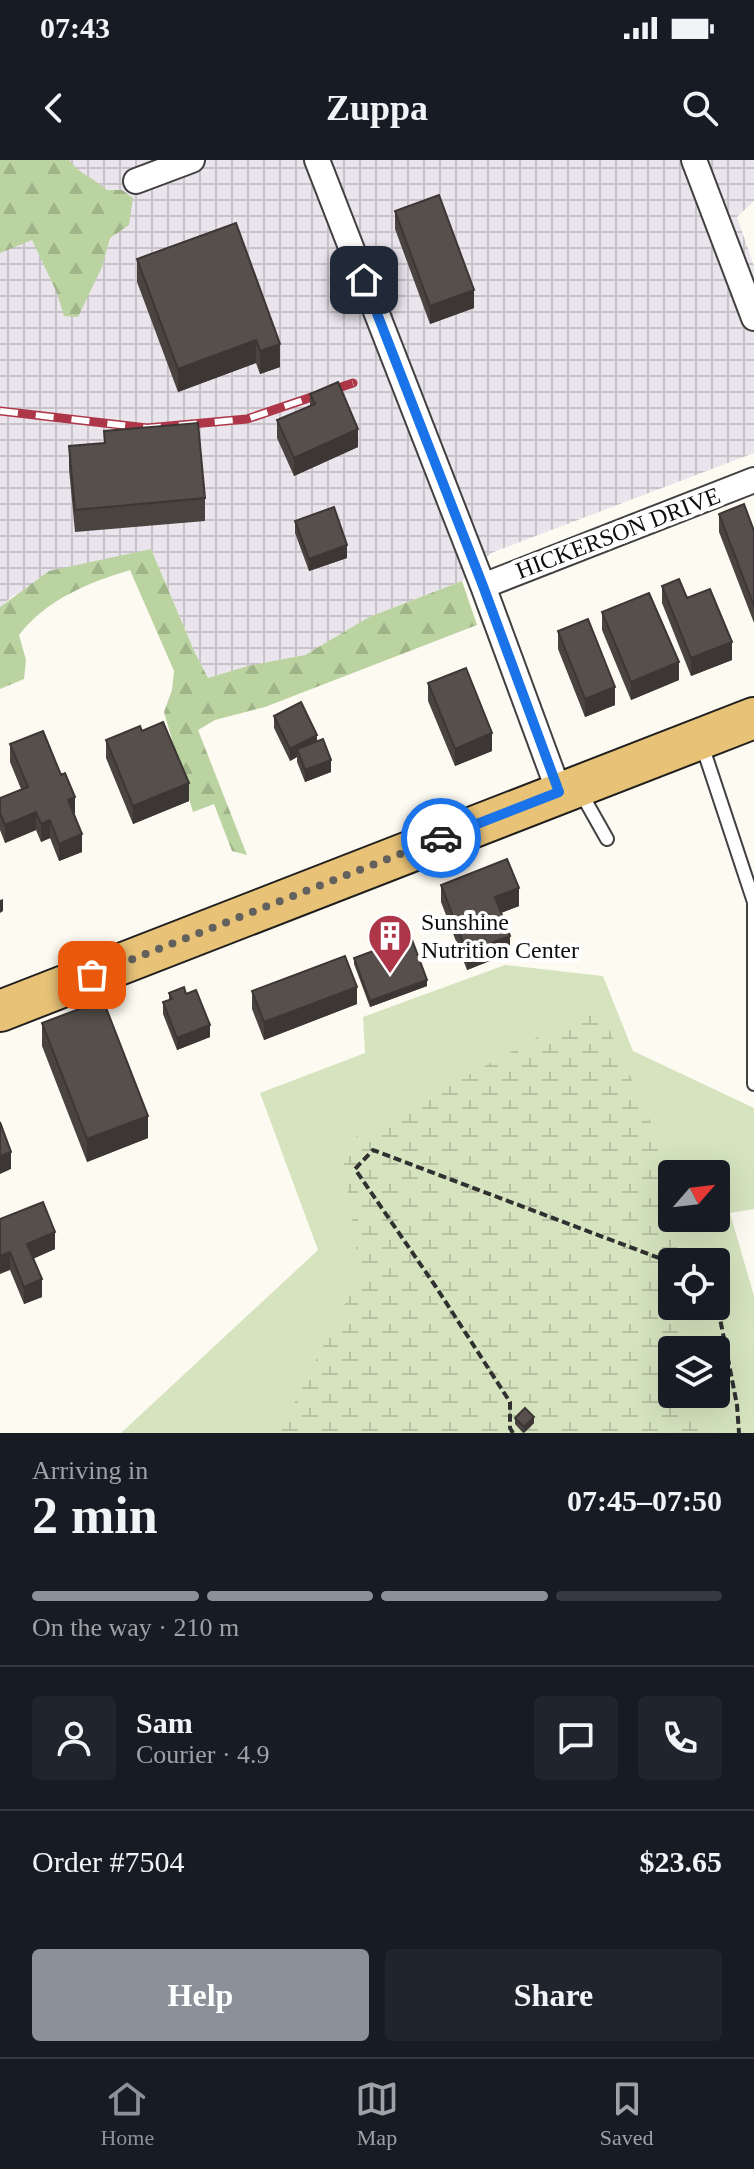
<!DOCTYPE html>
<html lang="en">
<head>
<meta charset="utf-8">
<style>
  :root { --surface:#171b24; --page:#20242c; --text:#f1f3f6; --muted:#9ea1a6; --line:#363941; --accent:#8c9099 }
  body { margin:0; font-family:Georgia,serif; background:var(--page); color:var(--text); height:100vh; display:flex; flex-direction:column; font-size:30px; white-space:nowrap }
  * { box-sizing:border-box; margin:0 }
  p { font-size:26px; color:var(--muted) }
  .icon { flex:none; width:44px; height:44px; fill:none; stroke:currentColor; stroke-width:2; stroke-linecap:round; stroke-linejoin:round }
  .map { position:relative; height:1273px; overflow:hidden }
  .drawer { display:flex; flex-direction:column; background:var(--surface); flex:1 }
  .drawer>* { flex:none }
  .needle { width:52px; rotate:62deg }
  .fabs { position:absolute; left:658px; top:1000px; display:grid; gap:16px }
  .fabs a { display:grid; place-items:center; width:72px; height:72px; border-radius:8px; background:var(--surface); box-shadow:0 8px 32px #0002; font-size:40px }
  .pin { position:absolute; display:grid; place-items:center; width:68px; height:68px; color:#fff; margin:-34px; border-radius:16px; box-shadow:0 4px 12px #0006 }
  .courier { position:absolute; display:grid; place-items:center; width:80px; height:80px; margin:-40px; border:6px solid #1a73e8; border-radius:50%; background:#fff; color:#222; box-shadow:0 2px 10px #0007 }
  .overview em { font-style:normal; font-weight:800 }
  .overview div { display:flex; flex-direction:column-reverse }
  .overview { display:flex; align-items:center; justify-content:space-between; height:136px; padding:0 32px }
  h1 { font-size:52px; font-weight:800; line-height:60px }
  .bar { display:grid; grid-template-columns:repeat(4,1fr); gap:12px 8px; align-content:center; height:96px; padding:0 32px }
  .bar i { height:10px; border-radius:6px; background:var(--line) }
  .bar .active { background:var(--accent) }
  .bar p { grid-column:span 4 }
  .line { display:flex; align-items:center; gap:20px; padding:0 32px; border-top:2px solid var(--line) }
  .line div { flex:1 }
  .round { display:grid; place-items:center; flex:none; width:84px; height:84px; border-radius:8px; background:var(--page) }
  .primary-button { display:flex; gap:16px; margin-top:auto; padding:16px 32px }
  .primary-button a { flex:1; height:92px; border-radius:8px; background:var(--accent); color:#fff; font-size:32px; font-weight:800; line-height:92px; text-align:center }
  .primary-button a+a { background:var(--page); color:var(--text) }
  .status { display:flex; justify-content:space-between; align-items:center; height:56px; padding:0 40px; background:var(--surface); direction:ltr }
  .status svg { height:22px; fill:currentColor }
  header { display:flex; justify-content:space-between; align-items:center; height:104px; padding:0 32px; background:var(--surface); font-size:36px; font-weight:800 }
  .tabs { display:flex; justify-content:space-around; align-items:center; height:112px; border-top:2px solid var(--line); background:var(--surface); font-size:22px; color:var(--muted) }
  .tabs a { display:grid; justify-items:center; gap:4px }
  .tabs .active { color:var(--accent) }
  .map>svg:first-child { display:block }
</style>
</head>
<body>
<div class="status"><b>07:43</b><svg viewBox="0 0 49 12"><path d="M0 12V9h3v3zM5 12V6h3v6zM10 12V3h3v9zM15 12V0h3v12zM26 1h20v11H26zM47 4h2v5h-2z"/></svg></div>
<header><svg class="icon" aria-label="back" viewBox="0 0 24 24"><path d="M15 5l-7 7 7 7"/></svg>Zuppa<svg class="icon" aria-label="search" viewBox="0 0 24 24"><circle cx="10" cy="10" r="6"/><path d="M15 15l6 6"/></svg></header>
<div class="map">
<svg width="754" height="1273" viewBox="0 0 754 1273">
  <defs>
    <pattern id="industrial-grid" width="8" height="8" patternUnits="userSpaceOnUse" patternTransform="scale(2)"><rect width="8" height="8" fill="#eae4ec"/><path d="M0 4h8M4 0v8" fill="none" stroke="#c8c2c9"/></pattern>
    <pattern id="forest-firs" width="22" height="20" patternUnits="userSpaceOnUse" patternTransform="scale(2)"><rect width="22" height="20" fill="#bbd3a0"/><path d="M5 1l3.5 6h-7zM16 11l3.5 6h-7z" fill="#a0b489"/></pattern>
    <pattern id="wetland-marsh" width="20" height="14" patternUnits="userSpaceOnUse" patternTransform="scale(2)"><rect width="20" height="14" fill="#d5e4bf"/><path d="M1 5h8M5 5V1M11 12h8M15 12V8" fill="none" stroke="#b6c2a3"/></pattern>
  </defs>
  <rect width="100%" height="100%" fill="#fdfaf1"/>
  <path fill="url(#industrial-grid)" d="M0 0H754V41L737 57 754 106V293L491 393 462 421 369 457 305 495 249 506 208 518 195 493 151 389 14 435 0 447Z"/>
  <path fill="#d5e4bf" fill-rule="evenodd" d="M505 805 603 816 633 891 754 948V1049L730 1053 754 1136V1273H121L318 1090 260 933 365 893 363 857ZM672 1014H716V1058H672ZM672 1102H716V1146H672ZM672 1190H716V1234H672Z"/>
  <path fill="url(#forest-firs)" d="M0 0H69C78 13 95 19 107 30H122L133 38 129 65 110 78 102 107 78 157 64 156 57 133 32 80 0 93Z
    M151 389 195 493 208 518 248 506 305 495 369 457 462 421 477 465 265 547 215 560 198 570 247 695 232 691 214 644 193 652 164 552 172 530 174 511 130 410C88 423 47 439 19 475L26 500 24 519 0 529V447L49 411Z"/>
  <path fill="url(#wetland-marsh)" d="M598 844 674 1014H672V1058H678L677 1102H672V1146H677L685 1190H672V1234H693L700 1273H279L360 1114 341 985Z"/>
  <g fill="none" stroke-linecap="round" stroke-linejoin="round">
    <g stroke="#414141" stroke-width="16">
      <path id="service" d="M702 585 754 742
        M581 633 607 679
        M754 742V924"/>
    </g>
    <g stroke="#414141" stroke-width="28">
      <path id="minor" d="M317 0 483 426 559 632
        M694 0 754 158
        M136 21 192 0
        M483 426 754 320"/>
    </g>
    <g stroke="#1f1f1f" stroke-width="44">
      <path id="primary" d="M0 851 754 558"/>
    </g>
    <path stroke="#303030" stroke-width="4" stroke-dasharray="8 4" stroke-linecap="butt" d="M716 1138 737 1245 739 1273
      M513 1273 510 1268V1242L436 1127 355 1009 373 990 672 1103"/>
    <use href="#service" stroke="#fff" stroke-width="12"/>
    <use href="#minor" stroke="#fff" stroke-width="24"/>
    <use href="#primary" stroke="#e7c277" stroke-width="40"/>
    <g stroke="#ad3748" stroke-width="9">
      <path id="rail" d="M0 251 147 268 247 259 353 223"/>
    </g>
    <use href="#rail" stroke="#fff" stroke-width="6" stroke-dasharray="18" stroke-linecap="butt"/>
  </g>
  <path fill="#4a4441" d="M395 51 474 148 430 164 395 69Z
    M236 63 280 207 260 214 256 203 178 232 137 122V99Z
    M310 234 358 287 294 316 277 278V260L310 246Z
    M104 271 205 338V361L75 372 69 309V286L104 283Z
    M719 354 754 371V463L719 372Z
    M295 361 347 398 309 411 295 373Z
    M662 426 687 438 732 500 691 516 662 443Z
    M602 452 679 520 631 540 602 470Z
    M558 471 615 545 585 557 558 489Z
    M428 523 492 591 455 606 428 541Z
    M274 556 317 582 331 612 305 622 297 602V597L290 601 274 568Z
    M142 571 189 641 133 664 106 598V580Z
    M10 584 75 655 82 692 59 701 50 678 41 682 36 670 5 683 0 670V638L21 629 10 602Z
    M441 725 519 746 501 753 510 793 467 810 441 742Z
    M354 798 427 826 370 847 354 804Z
    M252 831 357 844 264 880 252 849Z
    M169 833 186 834 210 877 177 890 163 854V842L169 840Z
    M42 863 148 978 87 1002 42 886Z
    M0 1059 55 1089 33 1099 42 1137 24 1144 10 1110Z
    M515 1258 534 1263 523 1273 515 1264Z"/>
  <path fill="#3c3735" d="M474 130V148L430 164V146Z
    M256 180V203L178 232V209Z
    M280 184V207L260 214V191Z
    M358 269V287L294 316V298Z
    M347 385V398L309 411V399Z
    M732 482V500L691 516V498Z
    M679 502V520L631 540V522Z
    M615 527V545L585 557V539Z
    M492 573V591L455 606V589Z
    M317 575V588L297 589V597L290 601V589Z
    M331 600V612L305 622V610Z
    M189 623V641L133 664V646Z
    M75 637V655L68 640Z
    M36 652V670L5 683V665Z
    M50 660V678L41 682V664Z
    M82 674V692L59 701V684Z
    M519 728V746L495 755V737Z
    M3 739V751L0 753V740Z
    M510 776V793L467 810V792Z
    M427 820V826L370 847V841Z
    M357 827V844L264 880V862Z
    M210 865V877L177 890V878Z
    M148 956V978L87 1002V979Z
    M11 992V1009L0 1014V996Z
    M55 1072V1089L27 1101V1084Z
    M10 1092V1110L0 1114V1096Z
    M42 1119V1137L24 1144V1127Z
    M534 1257V1263L524 1273V1267Z"/>
  <path fill="#564f4c" stroke="#3c3735" stroke-width="2" d="M439 35 474 130 430 146 395 51Z
    M236 63 280 184 260 191 256 180 178 209 137 99Z
    M338 222 358 269 294 298 277 260 315 244 310 234Z
    M198 263 205 338 75 350 69 286 105 283 104 271Z
    M744 344 754 371V446L719 354Z
    M334 347 347 385 309 399 295 361Z
    M679 419 687 438 710 429 732 482 691 498 662 426Z
    M649 433 679 502 631 522 602 452Z
    M588 459 615 527 585 539 558 471Z
    M466 508 492 573 455 589 428 523Z
    M301 542 317 575 290 589 274 556Z
    M163 562 189 623 133 646 106 580 140 566 142 571Z
    M43 571 61 615 65 613 75 637 68 640 82 674 59 684 50 660 41 664 36 652 5 665 0 653V638L28 627 10 584Z
    M323 579 331 600 305 610 297 589Z
    M507 699 519 728 495 737 510 776 467 792 441 725Z
    M411 777 427 820 370 841 354 798Z
    M345 796 357 827 264 862 252 831Z
    M184 827 186 834 196 830 210 865 177 878 163 842 172 839 169 833Z
    M103 840 148 956 87 979 42 863Z
    M0 962 11 992 0 996Z
    M43 1042 55 1072 27 1084 42 1119 24 1127 10 1092 0 1096V1059Z
    M525 1248 534 1257 524 1267 515 1258Z"/>
  <g fill="none" stroke-linecap="round" stroke-linejoin="round">
    <path stroke="#62615d" stroke-width="8" stroke-dasharray="0 14.4" d="M92 815 441 678"/>
    <path stroke="#1a73e8" stroke-width="10" d="M364 120 483 426 559 632 441 678"/>
  </g>
  <defs>
    <g id="building-pin" transform="scale(2.3)"><path d="M0 17L-7.5 6A9.5 9.5 0 1 1 7.5 6Z" fill="#ad3748" stroke="#fff"/><path d="M-4-6H4V6H1V3H-1V6H-4ZM-2.5-4.3h1.7v1.8h-1.7ZM.8-4.3h1.7v1.8H.8ZM-2.5-1h1.7V.8h-1.7ZM.8-1h1.7V.8H.8Z" fill="#fff"/></g>
  </defs>
  <g fill-rule="evenodd">
    <use href="#building-pin" x="390" y="776"/>
  </g>
  <g text-anchor="middle" dominant-baseline="central" stroke-width="8" stroke-linejoin="round" paint-order="stroke">
    <g font-size="24" fill="#0e0e0e" stroke="#fff">
      <text transform="translate(618 373) rotate(-21)">HICKERSON DRIVE</text>
    </g>
    <g font-size="24" fill="#0e0e0e" stroke="#fff" text-anchor="start">
      <text x="421" y="762">Sunshine<tspan x="421" dy="28">Nutrition Center</tspan></text>
    </g>
  </g>
</svg>
<div class="fabs">
<a><svg class="needle" viewBox="-14 -14 28 28"><path d="M0-13l5 13h-10z" fill="#e53935"/><path d="M0 13l5-13h-10z" fill="#9ea1a6"/></svg></a>
<a><svg class="icon" aria-label="locate" viewBox="0 0 24 24"><circle cx="12" cy="12" r="6"/><path d="M12 2v4M12 18v4M2 12h4M18 12h4"/></svg></a>
<a><svg class="icon" aria-label="layers" viewBox="0 0 24 24"><path d="M12 4l9 5-9 5-9-5zM3 14l9 5 9-5"/></svg></a>
</div>
<div class="pin" style="left:92px;top:815px;background:#ea580c"><svg class="icon" aria-label="bag" viewBox="0 0 24 24"><path d="M5 8h14l-1 12H6zM9 8a3 3 0 0 1 6 0"/></svg></div>
<div class="pin" style="left:364px;top:120px;background:#1f2937"><svg class="icon" aria-label="home" viewBox="0 0 24 24"><path d="M3 11l9-7 9 7M6 9v11h12V9"/></svg></div>
<div class="courier" style="left:441px;top:678px"><svg class="icon" aria-label="car" viewBox="0 0 24 24"><path d="M5 17H2v-5l4-1 3-4h7l3 4 3 1v5h-3M9 17h6M6 11h13"/><circle cx="7" cy="17" r="2"/><circle cx="17" cy="17" r="2"/></svg></div>
</div>
<section class="drawer">
<div class="overview"><div><h1>2 min</h1><p>Arriving in</p></div><em>07:45–07:50</em></div>
<div class="bar"><i class="active"></i><i class="active"></i><i class="active"></i><i></i><p>On the way · 210 m</p></div>
<div class="line" style="height:144px"><a class="round"><svg class="icon" aria-label="person" viewBox="0 0 24 24"><circle cx="12" cy="8" r="4"/><path d="M4 21q1-7 8-7t8 7"/></svg></a><div><b>Sam</b><p>Courier · 4.9</p></div><a class="round"><svg class="icon" aria-label="chat" viewBox="0 0 24 24"><path d="M4 5h16v11H9l-5 4z"/></svg></a><a class="round"><svg class="icon" aria-label="phone" viewBox="0 0 24 24"><path d="M5 4h4l2 5-3 2q2 4 5 5l2-3 5 2v4C11 20 4 13 5 4z"/></svg></a></div>
<div class="line" style="height:104px"><div>Order #7504</div><b>$23.65</b></div>
<div class="primary-button"><a>Help</a><a>Share</a></div>
</section>
<nav class="tabs">
<a class="active"><svg class="icon" aria-label="home" viewBox="0 0 24 24"><path d="M3 11l9-7 9 7M6 9v11h12V9"/></svg>Home</a>
<a><svg class="icon" aria-label="map" viewBox="0 0 24 24"><path d="M3 6l6-2 6 2 6-2v14l-6 2-6-2-6 2zM9 4v14M15 6v14"/></svg>Map</a>
<a><svg class="icon" aria-label="saved" viewBox="0 0 24 24"><path d="M7 4h10v16l-5-4-5 4z"/></svg>Saved</a>
</nav>
</body>
</html>
